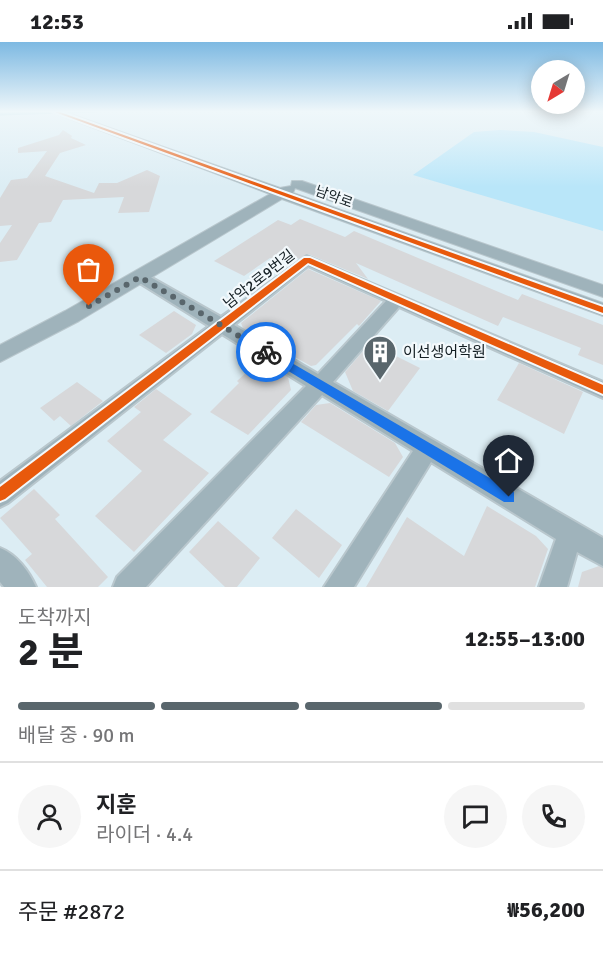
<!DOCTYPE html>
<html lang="ko">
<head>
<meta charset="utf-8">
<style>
  :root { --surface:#fff; --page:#f6f6f6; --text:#202124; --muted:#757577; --line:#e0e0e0; --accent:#59666c }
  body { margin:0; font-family:Signika,"Noto Sans KR",sans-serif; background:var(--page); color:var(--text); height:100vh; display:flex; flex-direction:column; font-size:22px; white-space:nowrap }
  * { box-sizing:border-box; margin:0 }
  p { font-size:20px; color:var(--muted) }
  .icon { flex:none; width:33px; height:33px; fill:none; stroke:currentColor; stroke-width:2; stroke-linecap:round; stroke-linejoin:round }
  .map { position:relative; height:545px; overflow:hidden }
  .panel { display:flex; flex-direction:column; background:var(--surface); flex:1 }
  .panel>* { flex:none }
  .needle { width:39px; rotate:218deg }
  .fabs { position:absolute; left:531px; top:18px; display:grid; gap:12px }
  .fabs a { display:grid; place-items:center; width:54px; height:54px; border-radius:50%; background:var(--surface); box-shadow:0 3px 15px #0003; font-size:30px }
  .pin { position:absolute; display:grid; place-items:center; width:51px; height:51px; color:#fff; margin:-62px -26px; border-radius:50% 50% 50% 0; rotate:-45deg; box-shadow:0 0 6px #0007 }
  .pin .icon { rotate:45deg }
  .courier { position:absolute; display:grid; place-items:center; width:60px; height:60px; margin:-30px; border:4px solid #1a73e8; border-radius:50%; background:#fff; color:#222; box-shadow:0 2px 8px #0007 }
  .overview em { font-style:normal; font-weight:700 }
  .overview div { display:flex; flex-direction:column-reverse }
  .overview { display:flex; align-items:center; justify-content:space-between; height:102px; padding:0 18px }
  h1 { font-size:39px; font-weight:700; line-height:45px }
  .bar { display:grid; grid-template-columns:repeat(4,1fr); gap:9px 6px; align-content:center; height:72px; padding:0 18px }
  .bar i { height:8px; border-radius:4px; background:var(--line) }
  .bar .current { background:var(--accent) }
  .bar p { grid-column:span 4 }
  .line { display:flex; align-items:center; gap:15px; padding:0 18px; border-top:2px solid var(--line) }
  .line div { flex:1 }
  .round { display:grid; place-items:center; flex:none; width:63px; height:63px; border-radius:32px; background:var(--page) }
  .status { display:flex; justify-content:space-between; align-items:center; height:42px; padding:0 30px; background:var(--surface); direction:ltr }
  .status svg { height:16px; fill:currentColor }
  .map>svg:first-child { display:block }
</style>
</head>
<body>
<div class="status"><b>12:53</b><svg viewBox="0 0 49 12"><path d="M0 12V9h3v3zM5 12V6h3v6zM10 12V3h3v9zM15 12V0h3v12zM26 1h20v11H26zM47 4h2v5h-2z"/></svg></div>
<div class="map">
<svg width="603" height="545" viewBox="0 0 603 545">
  <rect width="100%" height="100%" fill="#dcedf4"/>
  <path fill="#b9e6f9" d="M500 88 534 90 603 105V189L413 133 474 90Z"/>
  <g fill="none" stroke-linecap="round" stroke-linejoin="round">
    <path stroke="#7ec0d9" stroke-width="3" d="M0 72 97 69"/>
  </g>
  <path fill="#d7d8da" d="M63 88 72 94 71 96 86 103 60 111 45 134 94 151 99 141H117L147 128 160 134 149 170 118 171 124 155 63 158 51 180 39 181 17 218 0 220V201L12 183 0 184V156L11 138 27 136 47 109 18 111V106L59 93Z
    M300 177 345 195 354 189 518 258 522 252 603 283V323L578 313 581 306 503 275 498 284 356 221 368 237 308 212 299 217 283 210 273 218 270 216 244 234 214 219 278 178 291 183Z
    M308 227 381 259 359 284 357 282 316 323 311 324 243 286 241 281Z
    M174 269 196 283 192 292 166 311 139 293Z
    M370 301 420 326 388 369 353 349 345 330Z
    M260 318 288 335 291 348 248 393 210 370 239 341 237 339Z
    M519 321 583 350 564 392 497 358Z
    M77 340 103 359 71 384 60 374 54 379 40 366Z
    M156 347 192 372 163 398 209 431 134 510 95 474 142 429 107 399 141 370 134 365Z
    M330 361 395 401 403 415 389 435 301 380 316 363Z
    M34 447 60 473 55 477 108 535 98 545H47L25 518 32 512 0 476Z
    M487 464 536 494 548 507 535 545H366L407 475 464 514Z
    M296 467 342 503 319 536 272 496Z
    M218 479 260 516 237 545H225L189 510Z
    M599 524 603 526V545H578L582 530Z"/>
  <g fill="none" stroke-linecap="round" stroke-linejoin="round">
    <g stroke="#b9c7cd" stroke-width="4">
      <path id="minor" d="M307 214 603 340V356L399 265 333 340 603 496V524L577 510 567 545H539L556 497 431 420 354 545H324L413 409 322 353 146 545H113L117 535 306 344 222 292 8 461 0 465V439L209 284 135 238 133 235 135 232H145L221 275ZM308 224 386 259 318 332 234 283Z
        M0 506C16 512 29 529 36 545H4L0 540Z"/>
    </g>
    <g stroke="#b9c7cd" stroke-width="2">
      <path id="tertiary" d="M49 69H62L280 146 291 144 292 139H302L603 243V255L295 146 293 151 603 261V274L282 157 79 279 0 320V303L65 269 270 152Z"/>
    </g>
    <use href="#minor" fill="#9fb3bb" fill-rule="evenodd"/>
    <use href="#tertiary" fill="#9fb3bb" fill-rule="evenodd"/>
    <g stroke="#f3f9fc" stroke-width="4">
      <path id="cycleway" d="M52 69H57L603 265V271Z
        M304 216H310L603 343V352L308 221 5 457 0 459V445Z"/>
    </g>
    <use href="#cycleway" fill="#e8590c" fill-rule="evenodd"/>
  </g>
  <linearGradient id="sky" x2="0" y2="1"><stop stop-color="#7db9e2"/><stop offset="0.48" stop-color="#eff7fa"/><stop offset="1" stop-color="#eff7fa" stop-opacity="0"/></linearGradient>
  <rect width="603" height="145" fill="url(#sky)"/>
  <path fill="#1a73e8" d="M266 306 514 450V460H504L262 313V307Z"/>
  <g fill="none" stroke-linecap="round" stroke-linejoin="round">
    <path stroke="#59666c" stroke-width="6" stroke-dasharray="0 10.8" d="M89 264 140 235 266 310"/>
  </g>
  <defs>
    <g id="building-pin" transform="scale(1.725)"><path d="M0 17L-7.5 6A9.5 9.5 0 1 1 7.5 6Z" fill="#59666c" stroke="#f3f9fc"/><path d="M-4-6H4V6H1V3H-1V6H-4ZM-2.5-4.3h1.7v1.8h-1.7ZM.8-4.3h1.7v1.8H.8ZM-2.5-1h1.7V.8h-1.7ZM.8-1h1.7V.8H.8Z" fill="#fff"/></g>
  </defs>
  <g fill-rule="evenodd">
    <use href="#building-pin" x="380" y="310"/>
  </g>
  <g text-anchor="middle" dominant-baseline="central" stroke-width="4.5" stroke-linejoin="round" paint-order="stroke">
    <g font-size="14" fill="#131e23" stroke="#f3f9fc">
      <text transform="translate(334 155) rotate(20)">남악로</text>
    </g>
    <g font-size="15" fill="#131e23" stroke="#f3f9fc">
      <text transform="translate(259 237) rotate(-38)">남악2로9번길</text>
    </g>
    <g font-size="15" fill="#131e23" stroke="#f3f9fc" text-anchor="start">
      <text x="403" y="310">이선생어학원</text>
    </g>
  </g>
</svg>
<div class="fabs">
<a><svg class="needle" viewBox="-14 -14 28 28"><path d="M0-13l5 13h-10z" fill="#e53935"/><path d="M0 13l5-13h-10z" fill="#757577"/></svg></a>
</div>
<div class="pin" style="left:89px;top:264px;background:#ea580c"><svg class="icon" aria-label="bag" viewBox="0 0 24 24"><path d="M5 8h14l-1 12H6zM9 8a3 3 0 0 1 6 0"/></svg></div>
<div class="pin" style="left:509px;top:455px;background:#1f2937"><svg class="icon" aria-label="home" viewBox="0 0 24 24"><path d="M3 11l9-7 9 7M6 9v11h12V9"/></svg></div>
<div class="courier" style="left:266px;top:310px"><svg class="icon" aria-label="bike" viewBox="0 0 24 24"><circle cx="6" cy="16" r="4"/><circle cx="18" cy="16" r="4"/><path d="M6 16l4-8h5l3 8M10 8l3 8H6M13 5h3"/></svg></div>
</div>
<section class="panel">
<div class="overview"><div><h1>2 분</h1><p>도착까지</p></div><em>12:55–13:00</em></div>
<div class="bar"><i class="current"></i><i class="current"></i><i class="current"></i><i></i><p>배달 중 · 90 m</p></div>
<div class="line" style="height:108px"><a class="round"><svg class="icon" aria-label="person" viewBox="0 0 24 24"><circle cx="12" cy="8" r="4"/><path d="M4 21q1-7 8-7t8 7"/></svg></a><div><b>지훈</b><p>라이더 · 4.4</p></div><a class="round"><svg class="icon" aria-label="chat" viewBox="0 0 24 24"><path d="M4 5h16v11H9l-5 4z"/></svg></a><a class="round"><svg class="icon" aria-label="phone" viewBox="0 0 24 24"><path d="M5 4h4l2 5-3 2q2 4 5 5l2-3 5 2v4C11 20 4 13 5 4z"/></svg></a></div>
<div class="line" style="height:78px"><div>주문 #2872</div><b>₩56,200</b></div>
</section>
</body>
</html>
